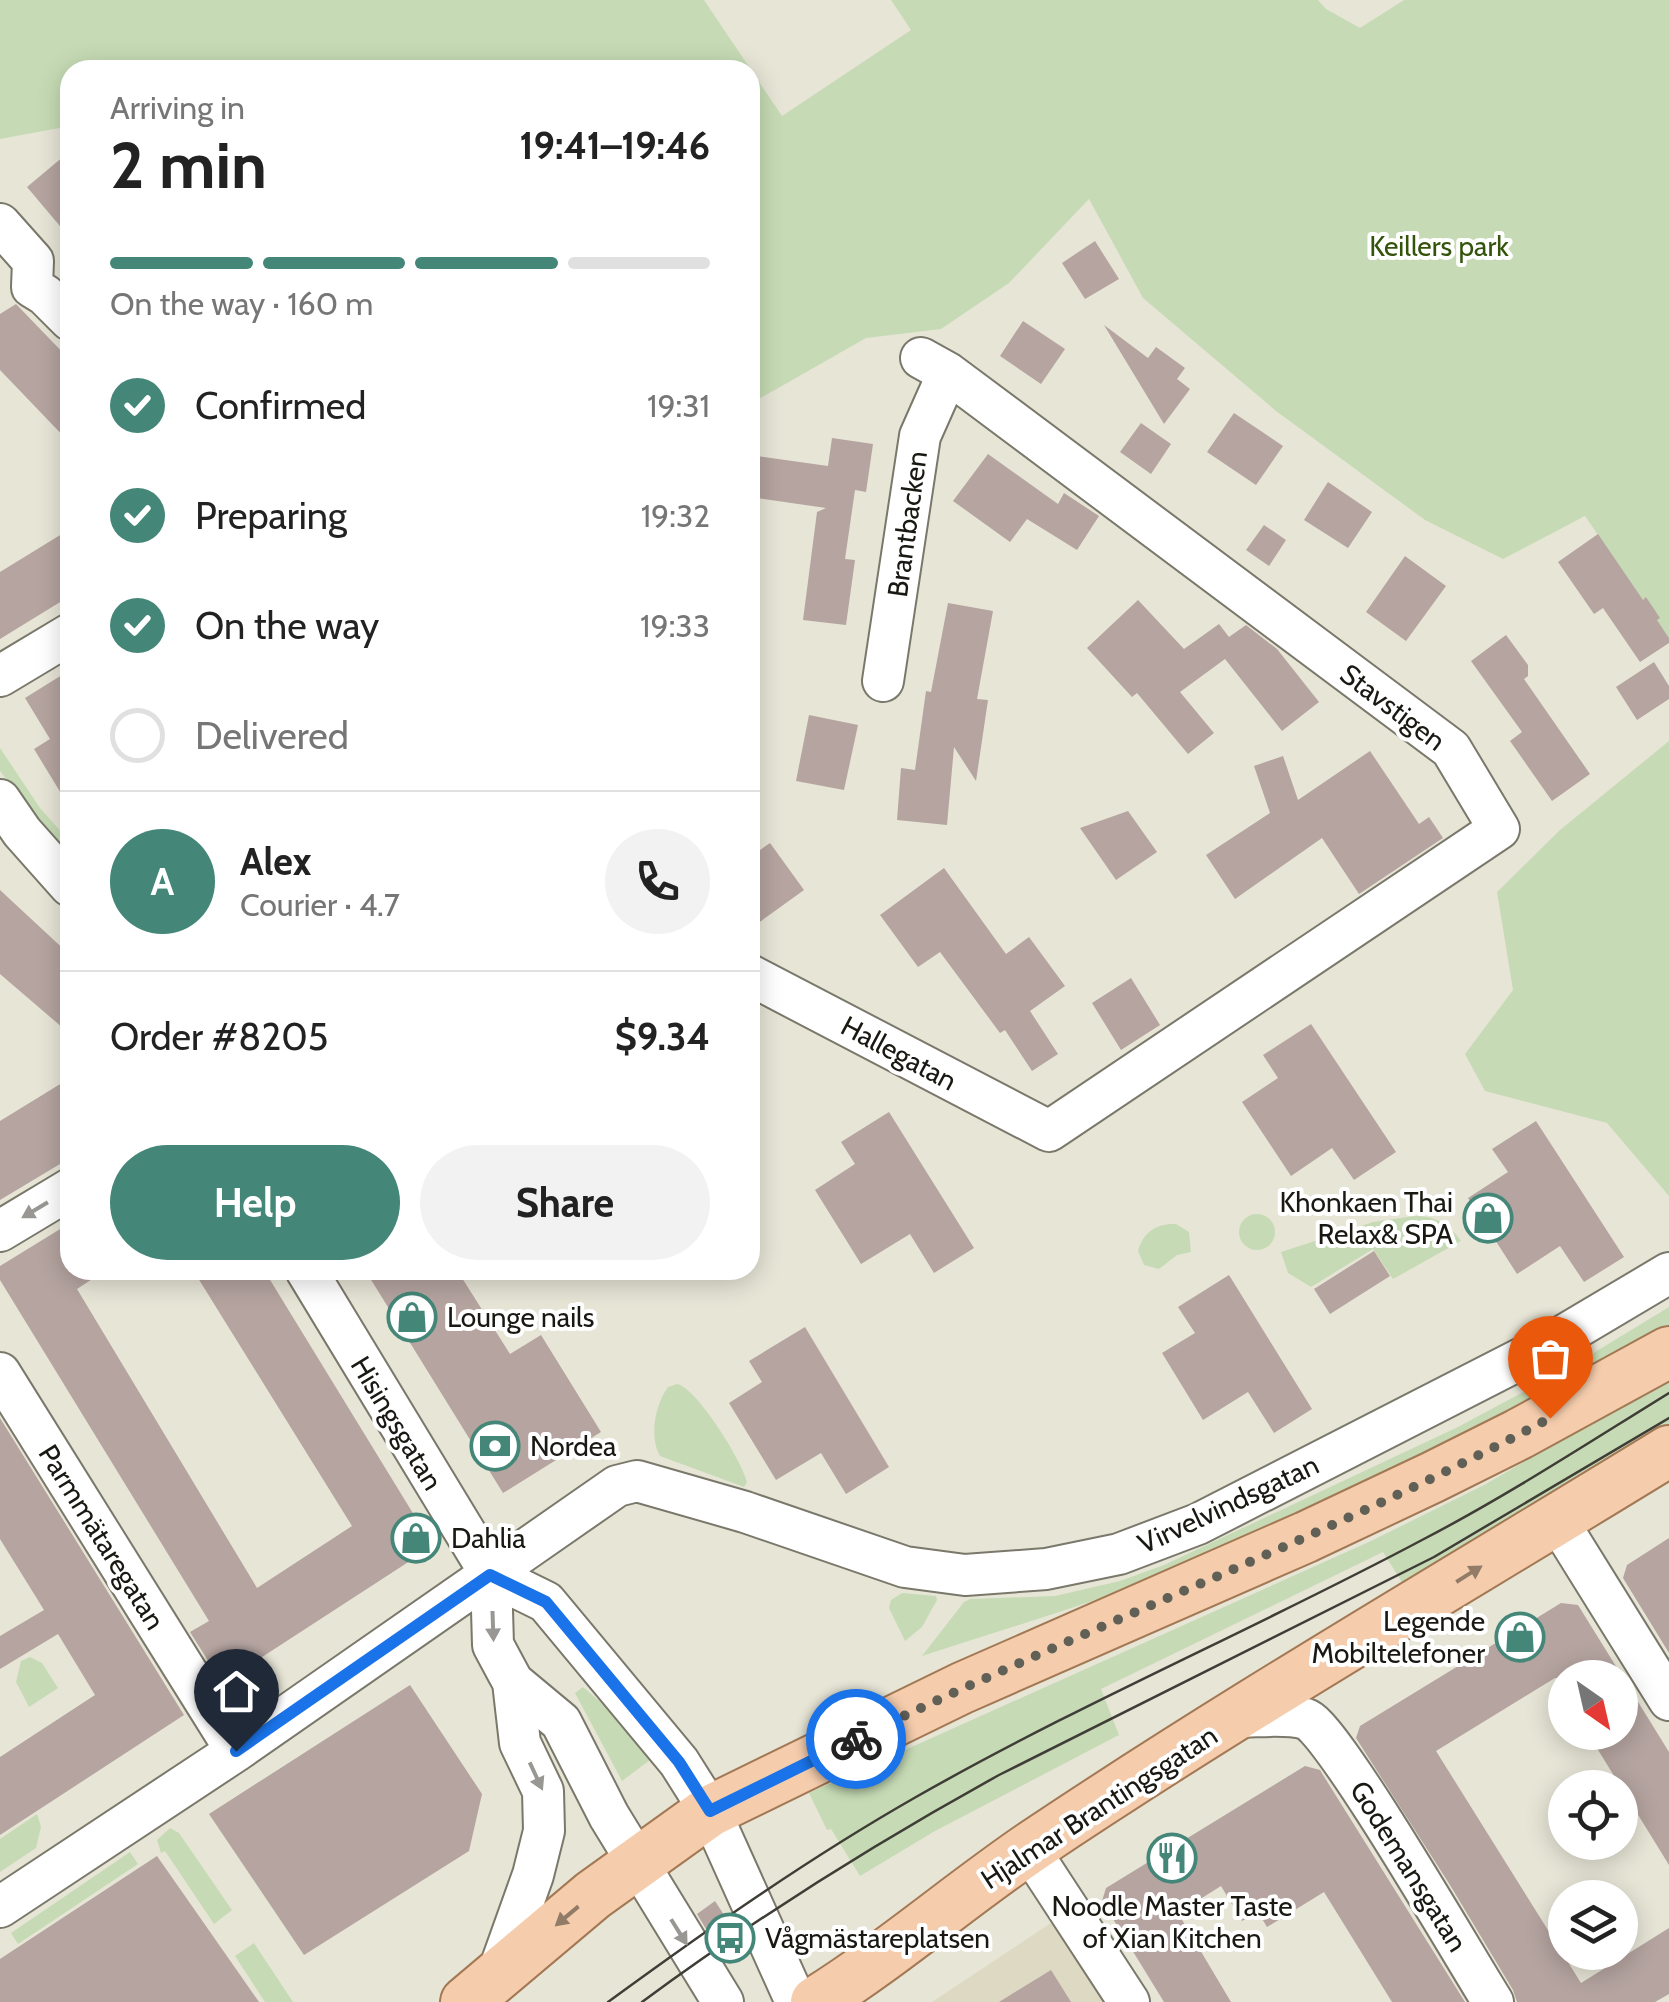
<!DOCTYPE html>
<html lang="en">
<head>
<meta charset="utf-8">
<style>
  :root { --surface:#fff; --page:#f2f2f2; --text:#222; --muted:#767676; --line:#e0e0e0; --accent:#448778 }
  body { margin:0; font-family:Cabin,sans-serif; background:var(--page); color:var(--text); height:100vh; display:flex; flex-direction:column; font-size:38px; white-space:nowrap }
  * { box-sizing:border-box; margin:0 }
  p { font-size:32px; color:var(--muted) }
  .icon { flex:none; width:55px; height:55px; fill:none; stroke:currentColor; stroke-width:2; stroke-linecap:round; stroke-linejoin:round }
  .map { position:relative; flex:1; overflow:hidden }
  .sheet { position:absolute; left:60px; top:60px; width:700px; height:1220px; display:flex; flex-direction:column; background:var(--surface); border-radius:30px; box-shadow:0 5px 25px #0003 }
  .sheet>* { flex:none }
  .needle { width:65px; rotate:146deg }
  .tools { position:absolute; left:1548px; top:1660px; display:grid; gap:20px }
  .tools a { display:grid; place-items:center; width:90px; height:90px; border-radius:50%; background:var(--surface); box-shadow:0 5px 25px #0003; font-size:50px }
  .pin { position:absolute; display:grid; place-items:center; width:85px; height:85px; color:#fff; margin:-102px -42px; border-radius:50% 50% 50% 0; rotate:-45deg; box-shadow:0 0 10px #0007 }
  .pin .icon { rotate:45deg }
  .courier { position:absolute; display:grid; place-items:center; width:100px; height:100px; margin:-50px; border:8px solid #1a73e8; border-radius:50%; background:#fff; color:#222; box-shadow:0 2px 12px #0007 }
  .headline em { font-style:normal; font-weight:700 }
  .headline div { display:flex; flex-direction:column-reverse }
  .headline { display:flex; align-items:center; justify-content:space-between; height:170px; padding:0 50px }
  h1 { font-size:65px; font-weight:700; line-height:75px }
  .bar { display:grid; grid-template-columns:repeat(4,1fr); gap:15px 10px; align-content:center; height:120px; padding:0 50px }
  .bar i { height:12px; border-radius:8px; background:var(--line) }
  .bar .selected { background:var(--accent) }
  .bar p { grid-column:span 4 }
  .line { display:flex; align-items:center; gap:25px; padding:0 50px; border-top:2px solid var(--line) }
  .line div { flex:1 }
  .round { display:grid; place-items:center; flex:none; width:105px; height:105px; border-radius:52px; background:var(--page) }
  ol { padding:0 50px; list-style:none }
  li { display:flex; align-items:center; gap:30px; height:110px }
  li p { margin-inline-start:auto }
  li .icon { padding:10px; border-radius:50%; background:var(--accent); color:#fff; stroke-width:4 }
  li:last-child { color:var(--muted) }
  li i { width:55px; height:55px; border:5px solid var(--line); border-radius:50% }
  .action { display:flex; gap:20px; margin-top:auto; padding:20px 50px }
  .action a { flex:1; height:115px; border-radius:60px; background:var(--accent); color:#fff; font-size:40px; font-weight:700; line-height:115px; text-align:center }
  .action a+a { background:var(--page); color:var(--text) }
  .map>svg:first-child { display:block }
</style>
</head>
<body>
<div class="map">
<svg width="1669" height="2002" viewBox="0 0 1669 2002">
  <rect width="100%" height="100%" fill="#e7e5d6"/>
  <path fill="#ddd9c3" d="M1054 1921 1104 2002H932Z"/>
  <path fill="#c6dbb5" d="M0 0H704L782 116 911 30 891 0H1318L1326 9 1360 28 1404 0H1669V638L1585 516 1503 559 1425 520 1276 411 1143 298 1089 199 1009 283 941 329 866 338 750 404V70H70V126L0 139Z
    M1669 741V1196L1607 1123 1485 1091 1465 1054 1513 990 1497 892 1560 830Z
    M0 748 40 808 70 842V862L0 771Z
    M1239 1232a18 18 0 1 1 36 0a18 18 0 1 1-36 0Z
    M1415 1216C1436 1216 1449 1224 1461 1241L1393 1279 1373 1249 1311 1287 1288 1273 1281 1252 1373 1222Z
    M1176 1224 1189 1232 1191 1252 1177 1255 1159 1269 1144 1265 1138 1251C1143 1232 1157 1223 1176 1224Z
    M1669 1307V1327C1493 1425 1312 1519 1123 1590 1057 1614 989 1634 922 1656L964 1602 970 1599 1055 1596 1120 1581 1164 1565 1458 1427 1572 1366Z
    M1669 1378V1430L1403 1584 1383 1552 1101 1689 1119 1735 935 1831 860 1876 831 1829 827 1830 809 1793 1371 1541 1486 1484Z
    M677 1384C697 1388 742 1461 747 1482L744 1487 660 1456C649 1437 655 1405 668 1387Z
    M902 1593 936 1596 937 1600 922 1627 905 1641 889 1608 891 1600Z
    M30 1657 42 1663 58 1688 29 1707 16 1682 21 1661Z
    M583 1687 620 1719 654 1757 622 1781 575 1693Z
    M37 1814 41 1827 36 1848 0 1872V1839Z
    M170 1828 179 1833 232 1910 214 1924 165 1851 161 1853 157 1840Z
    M130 1852 138 1864 18 1944 11 1933Z
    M254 1943 293 2002H265L235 1956Z"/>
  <path fill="#b5a4a0" d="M70 151V238L27 187Z
    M1095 241 1119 279 1085 299 1062 263Z
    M16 304 70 360V443L0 370V314Z
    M1023 321 1065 349 1041 384 1000 356Z
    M1104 325 1148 358 1156 347 1185 368 1177 379 1190 389 1164 424Z
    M1234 413 1283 446 1256 485 1207 452Z
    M1141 423 1171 444 1151 474 1120 452Z
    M832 438 873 444 866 492 855 490 845 559 855 560 846 625 803 620 817 512 826 508 750 497V455L828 466Z
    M988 454 1058 504 1064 493 1099 516 1077 550 1027 519 1010 542 953 501Z
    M1328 482 1372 512 1348 548 1304 520Z
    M1264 525 1286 540 1269 566 1246 550Z
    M70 529V596L0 639V572Z
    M1598 534 1643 600 1646 597 1660 618 1657 620 1669 638V643L1640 662 1603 608 1594 614 1558 562Z
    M1405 556 1446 586 1406 641 1366 612Z
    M1138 600 1184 649 1219 624 1229 637 1246 625 1277 649 1319 702 1282 731 1225 659 1180 692 1214 733 1188 754 1137 693 1132 697 1087 648Z
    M948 603 993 611 977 699 988 700 976 781 954 747 947 825 897 820 901 768 915 770 926 691 931 692Z
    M1506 635 1528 665V676L1524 679 1590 774 1552 801 1510 741 1522 732 1471 661Z
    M1654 662 1669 686V699L1637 720 1616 687Z
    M70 670V808L34 749 50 739 25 698Z
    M809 715 858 725 844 790 796 781Z
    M1370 751 1419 824 1429 817 1443 838 1359 894 1322 838 1235 899 1206 855 1270 813 1254 766 1283 756 1298 800Z
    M1128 811 1157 852 1116 880 1080 828Z
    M770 843 804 890 750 929V857Z
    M944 868 1006 954 1029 937 1065 986 1030 1011 1058 1054 1032 1071 1005 1030 1000 1033 940 952 918 967 880 915Z
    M0 890 70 955V1034L0 974Z
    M1131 978 1160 1025 1121 1050 1092 1003Z
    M1311 1024 1396 1152 1354 1180 1332 1148 1291 1176 1242 1102 1278 1078 1263 1055Z
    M70 1078V1158L0 1200V1121Z
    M889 1112 974 1248 934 1273 910 1234 861 1264 815 1190 855 1164 841 1142Z
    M1536 1121 1624 1257 1584 1282 1560 1246 1517 1274 1468 1198 1508 1172 1492 1149Z
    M70 1223V1270H106L77 1289 257 1588 352 1526 193 1270H264L433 1546 222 1683 190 1632 209 1621 0 1280V1266Z
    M1374 1251 1390 1276 1330 1314 1314 1289Z
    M365 1270H457L510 1354 541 1335 601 1432 503 1493Z
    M1229 1275 1312 1409 1274 1433 1248 1392 1203 1420 1162 1353 1195 1333 1178 1307Z
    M805 1327 889 1467 846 1494 821 1453 776 1480 729 1403 762 1382 749 1361Z
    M0 1418 184 1715 0 1835V1757L95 1695 58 1634 0 1669V1636L44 1610 0 1539Z
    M1669 1538V1653L1623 1578 1627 1565Z
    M1561 1603 1578 1605 1669 1752V1865L1587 1732H1620V1678H1555L1436 1751 1581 1983 1669 1928V1994L1655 2002H1517L1513 1990 1450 1885 1356 1738 1360 1726Z
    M410 1685 482 1794 469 1851 304 1955 209 1814Z
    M1305 1766 1320 1770 1323 1775 1465 2002H1392L1324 1892 1267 1927 1258 1912 1242 1921 1221 1886 1178 1913 1231 2002H1164L1102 1901 1106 1888Z
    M157 1856 259 2002H0V1959Z
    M715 1901 746 1949 726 1962 697 1914Z
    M1051 1970 1071 2002H999Z"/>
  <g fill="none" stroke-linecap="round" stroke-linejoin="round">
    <g stroke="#7a786a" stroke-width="44">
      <path id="minor" d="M0 224 33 261 32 287 45 295 70 320
        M0 676 70 634
        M883 681 920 436 948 373
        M0 800 22 832 70 886
        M750 975 1049 1131 1499 829 1451 749 948 373 921 358
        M0 1231 70 1189
        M306 1270 491 1575
        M0 1373 236 1751
        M1557 1520 1669 1700
        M491 1575 546 1602 679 1762 710 1811 796 2002
        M491 1575 493 1645 508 1673 513 1682 561 1722 609 1816 723 2002
        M1237 1717C1258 1717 1285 1713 1306 1719 1332 1727 1468 1963 1493 2002
        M1029 1849 1129 2002
        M0 1907 236 1751 617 1486 637 1481 745 1512 905 1567 965 1575 1046 1569 1119 1554 1198 1524 1546 1346 1669 1273
        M498 1973 533 1875 544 1831 543 1791 520 1743 513 1682"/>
    </g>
    <g stroke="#a37854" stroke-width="54">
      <path id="major" d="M466 2002 593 1895 710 1811 962 1688 1306 1537 1433 1477 1519 1434 1669 1352
        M816 2002C891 1955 958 1897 1031 1847 1238 1708 1456 1582 1669 1451"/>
    </g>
    <use href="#minor" stroke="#fff" stroke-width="40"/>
    <use href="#major" stroke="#f5cdad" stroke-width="50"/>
    <path stroke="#3f3d36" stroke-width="2.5" d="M608 2002C708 1929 809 1858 916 1797 1081 1703 1255 1629 1422 1540 1507 1496 1588 1443 1669 1393
      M642 2002C756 1918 874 1844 999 1775L1434 1557 1669 1418"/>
  </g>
  <defs><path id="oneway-solid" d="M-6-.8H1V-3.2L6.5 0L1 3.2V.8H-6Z" transform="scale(2.5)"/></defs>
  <g fill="#989794">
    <use href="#oneway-solid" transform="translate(35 1210) rotate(149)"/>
    <use href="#oneway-solid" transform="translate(493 1626) rotate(88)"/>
    <use href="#oneway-solid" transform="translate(536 1776) rotate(65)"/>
    <use href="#oneway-solid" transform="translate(679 1932) rotate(58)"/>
  </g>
  <g fill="#927c67">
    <use href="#oneway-solid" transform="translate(1469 1574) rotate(-32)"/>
    <use href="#oneway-solid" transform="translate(567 1916) rotate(140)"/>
  </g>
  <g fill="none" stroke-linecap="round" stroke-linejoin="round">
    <path stroke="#616057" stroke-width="10" stroke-dasharray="0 18" d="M856 1739C1085 1627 1325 1539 1550 1418"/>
    <path stroke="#1a73e8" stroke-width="12" d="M236 1751 490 1575 546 1602 679 1762 710 1811 856 1739"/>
  </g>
  <defs>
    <g id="shop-ring" transform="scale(2.5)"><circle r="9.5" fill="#fff" stroke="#448778" stroke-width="1.5"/><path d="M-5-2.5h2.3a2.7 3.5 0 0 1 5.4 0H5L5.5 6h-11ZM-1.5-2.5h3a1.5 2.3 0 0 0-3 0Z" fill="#448778"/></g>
    <g id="bank-ring" transform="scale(2.5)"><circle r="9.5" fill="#fff" stroke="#448778" stroke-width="1.5"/><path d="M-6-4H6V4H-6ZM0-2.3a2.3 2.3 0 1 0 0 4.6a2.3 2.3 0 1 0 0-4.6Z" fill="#448778"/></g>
    <g id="restaurant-ring" transform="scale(2.5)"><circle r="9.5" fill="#fff" stroke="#448778" stroke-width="1.5"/><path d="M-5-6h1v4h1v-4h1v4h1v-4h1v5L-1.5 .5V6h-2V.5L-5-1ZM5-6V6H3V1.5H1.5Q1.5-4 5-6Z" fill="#448778"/></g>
    <g id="bus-ring" transform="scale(2.5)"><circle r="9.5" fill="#fff" stroke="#448778" stroke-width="1.5"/><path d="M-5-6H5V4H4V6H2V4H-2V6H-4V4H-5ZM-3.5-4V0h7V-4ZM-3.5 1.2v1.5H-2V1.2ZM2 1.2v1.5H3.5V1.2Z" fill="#448778"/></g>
  </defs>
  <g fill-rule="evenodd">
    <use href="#shop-ring" x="1488" y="1218"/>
    <use href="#shop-ring" x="412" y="1317"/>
    <use href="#bank-ring" x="495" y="1446"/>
    <use href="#shop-ring" x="416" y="1538"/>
    <use href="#shop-ring" x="1520" y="1637"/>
    <use href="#restaurant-ring" x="1172" y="1858"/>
    <use href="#bus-ring" x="730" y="1938"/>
  </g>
  <g text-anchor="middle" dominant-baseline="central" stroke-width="8" stroke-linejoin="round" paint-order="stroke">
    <g font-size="28" fill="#34540b" stroke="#fff">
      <text x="1439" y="246">Keillers park</text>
    </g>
    <g font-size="28" fill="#191812" stroke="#fff">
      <text transform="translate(907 524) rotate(-82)">Brantbacken</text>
      <text transform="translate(1393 707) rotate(37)">Stavstigen</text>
      <text transform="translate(899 1053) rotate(28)">Hallegatan</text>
      <text transform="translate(397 1423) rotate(59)">Hisingsgatan</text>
      <text transform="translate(1228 1504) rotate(-25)">Virvelvindsgatan</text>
      <text transform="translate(102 1537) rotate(58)">Parmmätaregatan</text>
      <text transform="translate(1099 1807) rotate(-33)">Hjalmar Brantingsgatan</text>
      <text transform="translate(1409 1866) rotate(58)">Godemansgatan</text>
    </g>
    <g font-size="28" fill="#191812" stroke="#fff" text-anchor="start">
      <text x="1453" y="1202" text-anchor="end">Khonkaen Thai<tspan x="1453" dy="32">Relax&amp; SPA</tspan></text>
      <text x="447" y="1317">Lounge nails</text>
      <text x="530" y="1446">Nordea</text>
      <text x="451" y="1538">Dahlia</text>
      <text x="1485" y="1621" text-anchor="end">Legende<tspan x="1485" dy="32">Mobiltelefoner</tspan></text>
      <text x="1172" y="1906" text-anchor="middle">Noodle Master Taste<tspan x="1172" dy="32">of Xian Kitchen</tspan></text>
      <text x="765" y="1938">Vågmästareplatsen</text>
    </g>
  </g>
</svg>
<div class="tools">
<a><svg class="needle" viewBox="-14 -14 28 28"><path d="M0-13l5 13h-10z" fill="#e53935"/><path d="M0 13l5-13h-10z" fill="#767676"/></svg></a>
<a><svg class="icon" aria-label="locate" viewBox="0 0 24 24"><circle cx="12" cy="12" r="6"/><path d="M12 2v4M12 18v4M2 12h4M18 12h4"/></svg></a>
<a><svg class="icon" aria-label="layers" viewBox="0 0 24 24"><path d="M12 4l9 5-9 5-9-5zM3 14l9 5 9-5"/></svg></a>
</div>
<div class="pin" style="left:1550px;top:1418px;background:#ea580c"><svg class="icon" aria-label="bag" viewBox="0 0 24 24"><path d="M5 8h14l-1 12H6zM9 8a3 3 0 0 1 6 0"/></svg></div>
<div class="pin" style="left:236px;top:1751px;background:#1f2937"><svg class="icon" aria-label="home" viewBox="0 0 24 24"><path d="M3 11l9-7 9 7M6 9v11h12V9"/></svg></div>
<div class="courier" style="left:856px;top:1739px"><svg class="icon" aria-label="bike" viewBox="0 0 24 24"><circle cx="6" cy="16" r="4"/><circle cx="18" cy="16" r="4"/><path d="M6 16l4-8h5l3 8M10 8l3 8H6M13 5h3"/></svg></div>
<section class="sheet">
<div class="headline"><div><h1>2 min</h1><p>Arriving in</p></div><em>19:41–19:46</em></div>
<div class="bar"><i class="selected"></i><i class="selected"></i><i class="selected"></i><i></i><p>On the way · 160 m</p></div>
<ol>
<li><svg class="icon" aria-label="check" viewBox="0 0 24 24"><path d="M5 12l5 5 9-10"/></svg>Confirmed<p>19:31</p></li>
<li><svg class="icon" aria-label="check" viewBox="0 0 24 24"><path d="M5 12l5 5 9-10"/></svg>Preparing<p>19:32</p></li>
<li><svg class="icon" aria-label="check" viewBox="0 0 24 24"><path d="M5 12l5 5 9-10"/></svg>On the way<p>19:33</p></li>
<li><i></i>Delivered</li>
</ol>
<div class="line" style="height:180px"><b class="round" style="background:var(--accent);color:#fff">A</b><div><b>Alex</b><p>Courier · 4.7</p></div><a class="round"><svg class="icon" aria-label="phone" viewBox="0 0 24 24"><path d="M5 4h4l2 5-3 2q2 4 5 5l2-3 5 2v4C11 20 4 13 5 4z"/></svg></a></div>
<div class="line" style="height:130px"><div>Order #8205</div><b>$9.34</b></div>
<div class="action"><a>Help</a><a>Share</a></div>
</section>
</div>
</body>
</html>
